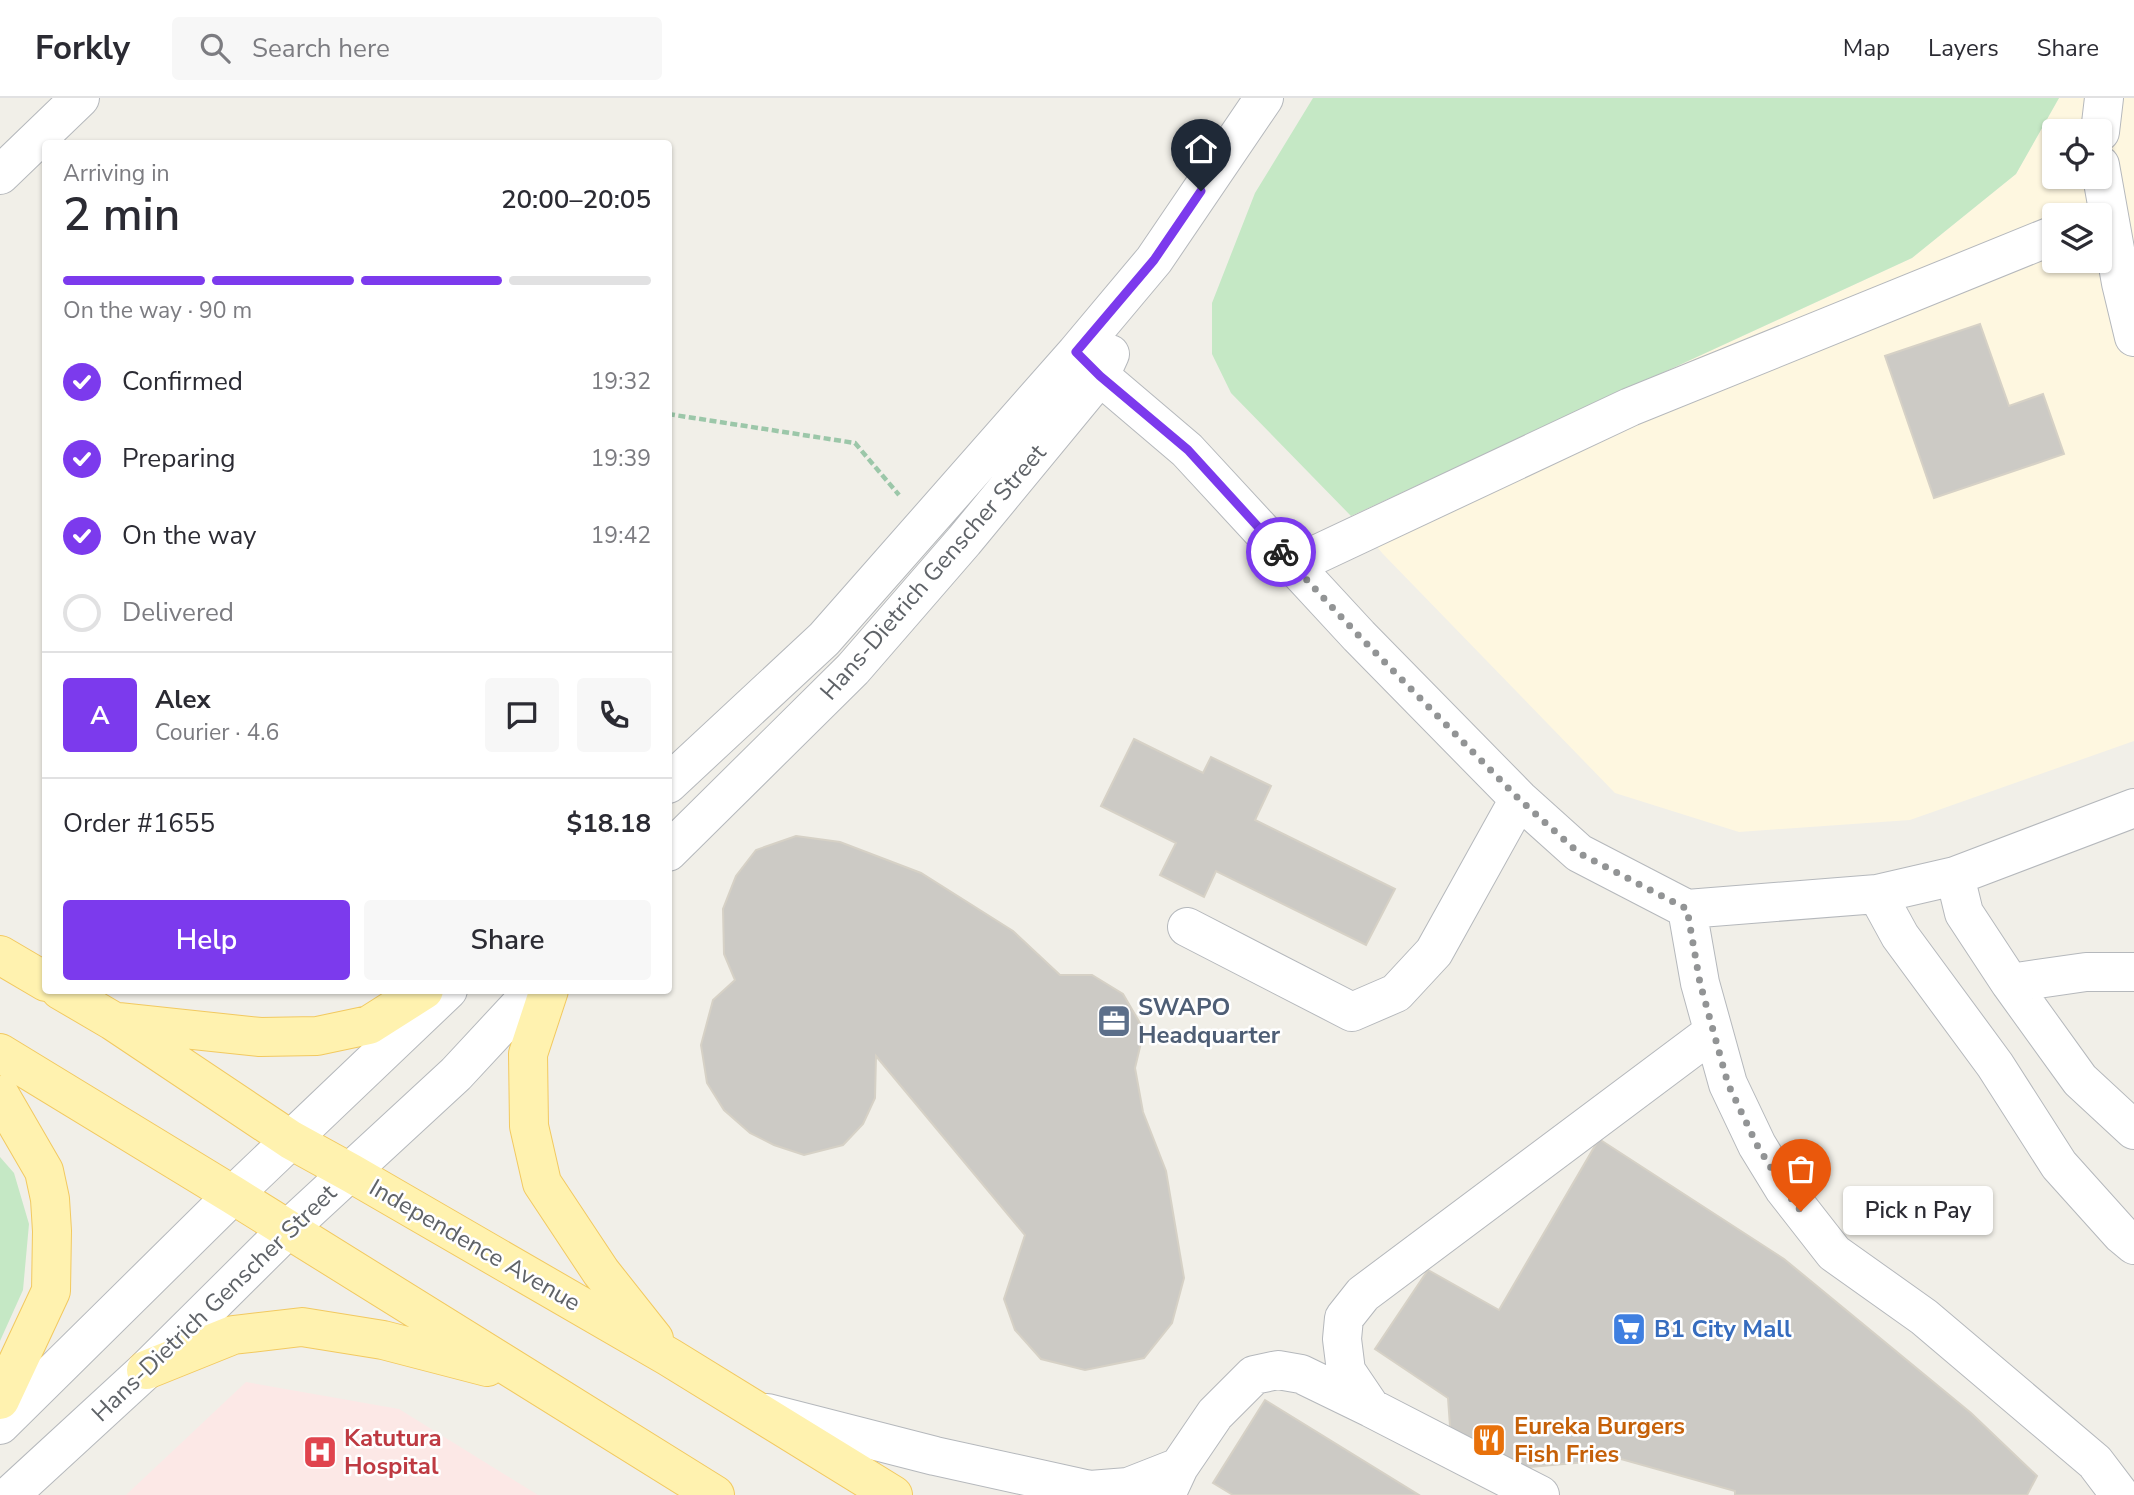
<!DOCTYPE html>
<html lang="en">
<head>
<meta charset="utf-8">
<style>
  :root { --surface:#fff; --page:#f7f7f7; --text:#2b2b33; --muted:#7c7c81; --line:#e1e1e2; --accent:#7c3aed }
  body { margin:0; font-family:"Nunito Sans",sans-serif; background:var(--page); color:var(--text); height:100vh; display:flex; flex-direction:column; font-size:26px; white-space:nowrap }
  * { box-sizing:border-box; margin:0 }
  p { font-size:23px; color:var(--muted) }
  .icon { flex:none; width:38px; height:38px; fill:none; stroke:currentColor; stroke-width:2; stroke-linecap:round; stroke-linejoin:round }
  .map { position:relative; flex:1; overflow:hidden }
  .drawer { position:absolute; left:42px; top:42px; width:630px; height:854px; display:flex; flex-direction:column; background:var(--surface); border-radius:7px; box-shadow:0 2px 5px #0004 }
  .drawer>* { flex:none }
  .tools { position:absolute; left:2042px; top:21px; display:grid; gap:14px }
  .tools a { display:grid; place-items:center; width:70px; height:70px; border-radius:7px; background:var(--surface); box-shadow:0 2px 5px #0004; font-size:35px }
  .pin { position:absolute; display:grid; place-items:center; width:60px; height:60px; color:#fff; margin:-72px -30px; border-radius:50% 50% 50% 0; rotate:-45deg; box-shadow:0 0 7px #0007 }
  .pin .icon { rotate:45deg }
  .courier { position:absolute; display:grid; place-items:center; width:70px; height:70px; margin:-35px; border:5px solid #7c3aed; border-radius:50%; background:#fff; color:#222; box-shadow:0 2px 9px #0007 }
  .bubble { position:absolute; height:49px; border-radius:7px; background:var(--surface); box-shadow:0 2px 5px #0004; font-size:23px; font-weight:600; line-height:49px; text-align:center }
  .headline em { font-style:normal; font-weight:600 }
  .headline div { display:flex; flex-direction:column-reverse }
  .headline { display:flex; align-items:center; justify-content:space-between; height:119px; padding:0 21px }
  h1 { font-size:46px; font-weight:600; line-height:52px }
  .bar { display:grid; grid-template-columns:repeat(4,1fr); gap:10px 7px; align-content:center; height:84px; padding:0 21px }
  .bar i { height:9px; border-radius:5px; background:var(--line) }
  .bar .active { background:var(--accent) }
  .bar p { grid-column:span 4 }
  .line { display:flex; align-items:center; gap:18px; padding:0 21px; border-top:2px solid var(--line) }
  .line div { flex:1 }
  .round { display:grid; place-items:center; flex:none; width:74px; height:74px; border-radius:7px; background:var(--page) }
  ol { padding:0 21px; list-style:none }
  li { display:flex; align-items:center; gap:21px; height:77px }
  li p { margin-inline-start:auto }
  li .icon { padding:7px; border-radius:50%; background:var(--accent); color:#fff; stroke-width:4 }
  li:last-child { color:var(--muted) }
  li i { width:38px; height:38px; border:4px solid var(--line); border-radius:50% }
  .primary-button { display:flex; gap:14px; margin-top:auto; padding:14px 21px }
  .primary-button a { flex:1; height:80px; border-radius:7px; background:var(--accent); color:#fff; font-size:28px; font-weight:600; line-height:80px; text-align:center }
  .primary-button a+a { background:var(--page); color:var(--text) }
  header { display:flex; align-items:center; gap:42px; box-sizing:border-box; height:98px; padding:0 35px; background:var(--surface); border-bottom:2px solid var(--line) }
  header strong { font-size:33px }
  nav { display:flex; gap:38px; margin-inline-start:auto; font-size:24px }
  .search { width:490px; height:63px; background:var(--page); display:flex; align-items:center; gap:18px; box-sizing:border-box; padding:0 24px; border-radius:7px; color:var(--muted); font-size:26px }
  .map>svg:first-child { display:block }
</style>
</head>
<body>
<header>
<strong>Forkly</strong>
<div class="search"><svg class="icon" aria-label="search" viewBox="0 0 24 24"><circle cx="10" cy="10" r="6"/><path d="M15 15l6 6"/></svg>Search here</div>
<nav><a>Map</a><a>Layers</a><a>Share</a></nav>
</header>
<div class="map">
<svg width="2134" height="1397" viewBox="0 0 2134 1397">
  <rect width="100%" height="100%" fill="#f1efe8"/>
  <path fill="#fef7e0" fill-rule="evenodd" d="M2059 0H2134V643L1910 722 1739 734 1615 695 1383 456 1351 418 1912 160 2016 76ZM2054 33H2100V79H2054ZM2054 117H2100V163H2054Z"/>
  <path fill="#fce8e6" d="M246 1284 399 1311 538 1397H126Z"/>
  <path fill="#c5e8c5" d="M1313 0H2059L2016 76 1912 160 1351 418 1231 295 1212 256V205L1255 95Z
    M0 1059 14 1075 29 1126 23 1192 0 1243Z"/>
  <path fill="#cccac5" stroke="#d6d1c6" stroke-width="2" d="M1980 226 2009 308 2043 296 2064 356 1934 400 1885 258Z
    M1134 641 1203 675 1211 659 1271 688 1255 722 1395 791 1366 847 1216 773 1204 799 1160 777 1176 745 1101 708Z
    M796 738 840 744 921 775 1013 833 1060 877H1092L1123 896 1144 932 1135 970 1143 1014 1166 1073 1184 1180 1172 1225 1144 1260 1085 1272 1041 1261 1015 1232 1004 1201 1025 1137 876 958 875 1000 863 1026 843 1047 804 1057 774 1047 750 1035 724 1012 707 985 701 947 713 902 735 882 724 856 723 811 736 778 756 752Z
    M1599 1041 1784 1161 1971 1315 2037 1378 2027 1397H1735V1393L1621 1361 1496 1372 1451 1342 1448 1300 1375 1251 1428 1172 1499 1212Z
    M1265 1302 1419 1397H1233L1213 1385Z"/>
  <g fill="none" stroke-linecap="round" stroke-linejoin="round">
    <g stroke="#b5b8bc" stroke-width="40">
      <path id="minor" d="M2100 34 2104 0
        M2100 67 2121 185 2134 239
        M0 77 80 0
        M1076 255 1100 278 1187 352 1359 538 1519 701 1579 755 1687 811 1877 796 1955 778 2134 710
        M1294 467 1630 309 2054 137
        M668 686 824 541 1076 255 1154 162 1264 0
        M668 754 853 571 964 443 1100 278 1110 256
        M1955 778 1964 815 2010 885 2080 982 2134 1032
        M1877 796 1900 838 1995 967 2059 1067 2122 1137 2134 1147
        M1687 811 1700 885 1728 986 1757 1047 1784 1091 1834 1155 1924 1219 2095 1364 2120 1397
        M1187 829 1352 914 1396 895 1434 854 1519 701
        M2010 885 2086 874H2134
        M1371 1310 1346 1273 1342 1241 1344 1220 1363 1196 1713 934
        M767 1315 935 1358 1090 1392 1128 1389 1179 1369
        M0 1327 233 1097 448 892
        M10 1397 146 1272 287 1132 456 976 534 892
        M1166 1397 1179 1369 1215 1316 1254 1277 1278 1272 1301 1276 1371 1310 1540 1397"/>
    </g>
    <g stroke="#f2c960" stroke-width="40">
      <path id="major" d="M0 857 46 884
        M60 892 113 923 291 1042 351 1075 669 1259 893 1397
        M549 892 528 956 529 1028 542 1085 601 1174 654 1241
        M118 924 260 939 317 938 369 927 424 892
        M0 955 233 1097 715 1397
        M0 997 44 1073 50 1101 52 1133 51 1193 0 1302
        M146 1272 233 1237 302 1229 383 1242 487 1269"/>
    </g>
    <path stroke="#9cc7a9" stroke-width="4.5" stroke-dasharray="7 3.5" stroke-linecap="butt" d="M668 316 855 345 899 397"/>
    <use href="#minor" stroke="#fff" stroke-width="38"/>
    <use href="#major" stroke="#fff2af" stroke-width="38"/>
  </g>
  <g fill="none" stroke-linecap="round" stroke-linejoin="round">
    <path stroke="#929495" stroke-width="7" stroke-dasharray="0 12.6" d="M1281 454 1359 538 1519 701 1579 755 1687 811 1700 885 1728 986 1757 1047 1784 1091 1801 1113"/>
    <path stroke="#7c3aed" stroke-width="9" d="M1201 93 1154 162 1076 254 1100 278 1188 352 1281 454"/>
  </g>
  <defs>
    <g id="office-square" transform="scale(1.75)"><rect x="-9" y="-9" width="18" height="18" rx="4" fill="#5c6f8a" stroke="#fff"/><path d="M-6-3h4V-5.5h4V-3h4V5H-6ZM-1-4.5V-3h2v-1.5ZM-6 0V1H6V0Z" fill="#fff"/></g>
    <g id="supermarket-square" transform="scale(1.75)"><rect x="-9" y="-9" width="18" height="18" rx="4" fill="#3f7fe0" stroke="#fff"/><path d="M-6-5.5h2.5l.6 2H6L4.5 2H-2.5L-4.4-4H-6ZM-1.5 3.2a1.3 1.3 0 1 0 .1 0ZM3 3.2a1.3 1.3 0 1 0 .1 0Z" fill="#fff"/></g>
    <g id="restaurant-square" transform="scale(1.75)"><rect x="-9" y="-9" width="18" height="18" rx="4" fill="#e8710a" stroke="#fff"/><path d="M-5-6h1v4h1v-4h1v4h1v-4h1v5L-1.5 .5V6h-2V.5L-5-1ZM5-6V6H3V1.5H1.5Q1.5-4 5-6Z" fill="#fff"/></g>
    <g id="hospital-square" transform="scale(1.75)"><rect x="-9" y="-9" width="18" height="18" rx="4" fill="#e0444e" stroke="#fff"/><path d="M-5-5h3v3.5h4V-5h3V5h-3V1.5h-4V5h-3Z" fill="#fff"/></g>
  </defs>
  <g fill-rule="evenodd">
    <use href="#office-square" x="1114" y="923"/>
    <use href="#supermarket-square" x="1629" y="1231"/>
    <use href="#restaurant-square" x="1489" y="1342"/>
    <use href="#hospital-square" x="320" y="1354"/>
  </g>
  <g text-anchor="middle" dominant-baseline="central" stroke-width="5" stroke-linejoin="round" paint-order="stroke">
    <g font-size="24" fill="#5f6368" stroke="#fff">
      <text transform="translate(933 474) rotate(-49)">Hans-Dietrich Genscher Street</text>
      <text transform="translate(475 1147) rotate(30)">Independence Avenue</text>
      <text transform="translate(214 1205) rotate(-44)">Hans-Dietrich Genscher Street</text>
    </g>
    <g font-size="24" font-weight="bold" fill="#4e5e75" stroke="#fff" text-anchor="start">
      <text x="1138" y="909">SWAPO<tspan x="1138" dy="28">Headquarter</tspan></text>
    </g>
    <g font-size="24" font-weight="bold" fill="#366cbe" stroke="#fff" text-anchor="start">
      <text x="1654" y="1231">B1 City Mall</text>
    </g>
    <g font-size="24" font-weight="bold" fill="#c56008" stroke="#fff" text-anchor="start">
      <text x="1514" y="1328">Eureka Burgers<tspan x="1514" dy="28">Fish Fries</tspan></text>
    </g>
    <g font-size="24" font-weight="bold" fill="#be3a42" stroke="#fff" text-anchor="start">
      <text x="344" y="1340">Katutura<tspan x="344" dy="28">Hospital</tspan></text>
    </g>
  </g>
</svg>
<div class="tools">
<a><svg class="icon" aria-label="locate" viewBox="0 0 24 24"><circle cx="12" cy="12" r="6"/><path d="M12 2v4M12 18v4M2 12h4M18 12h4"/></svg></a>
<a><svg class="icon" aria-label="layers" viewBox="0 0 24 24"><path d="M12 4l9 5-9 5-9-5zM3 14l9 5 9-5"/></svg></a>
</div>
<div class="pin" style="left:1801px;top:1113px;background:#ea580c"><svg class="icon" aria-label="bag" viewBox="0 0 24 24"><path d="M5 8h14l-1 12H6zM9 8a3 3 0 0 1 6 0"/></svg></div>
<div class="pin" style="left:1201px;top:93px;background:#1f2937"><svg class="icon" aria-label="home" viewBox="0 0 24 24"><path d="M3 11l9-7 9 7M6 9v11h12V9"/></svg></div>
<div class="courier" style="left:1281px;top:454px"><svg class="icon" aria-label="bike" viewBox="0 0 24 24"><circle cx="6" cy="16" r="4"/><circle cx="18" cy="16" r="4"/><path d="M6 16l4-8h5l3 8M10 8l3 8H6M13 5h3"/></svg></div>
<div class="bubble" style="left:1843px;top:1088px;width:150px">Pick n Pay</div>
<section class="drawer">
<div class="headline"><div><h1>2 min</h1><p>Arriving in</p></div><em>20:00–20:05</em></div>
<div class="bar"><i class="active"></i><i class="active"></i><i class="active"></i><i></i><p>On the way · 90 m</p></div>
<ol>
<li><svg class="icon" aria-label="check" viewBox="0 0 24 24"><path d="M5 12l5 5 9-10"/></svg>Confirmed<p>19:32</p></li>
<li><svg class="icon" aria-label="check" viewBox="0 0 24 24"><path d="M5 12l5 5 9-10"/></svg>Preparing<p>19:39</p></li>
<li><svg class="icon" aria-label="check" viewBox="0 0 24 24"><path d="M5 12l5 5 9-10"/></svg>On the way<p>19:42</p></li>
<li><i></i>Delivered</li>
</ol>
<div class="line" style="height:126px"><b class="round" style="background:var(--accent);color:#fff">A</b><div><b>Alex</b><p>Courier · 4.6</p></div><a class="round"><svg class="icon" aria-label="chat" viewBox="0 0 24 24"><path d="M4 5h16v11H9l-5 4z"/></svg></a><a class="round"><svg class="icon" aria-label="phone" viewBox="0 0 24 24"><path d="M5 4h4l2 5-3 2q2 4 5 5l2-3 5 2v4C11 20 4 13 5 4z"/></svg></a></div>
<div class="line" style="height:91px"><div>Order #1655</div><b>$18.18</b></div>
<div class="primary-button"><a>Help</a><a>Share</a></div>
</section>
</div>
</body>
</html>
